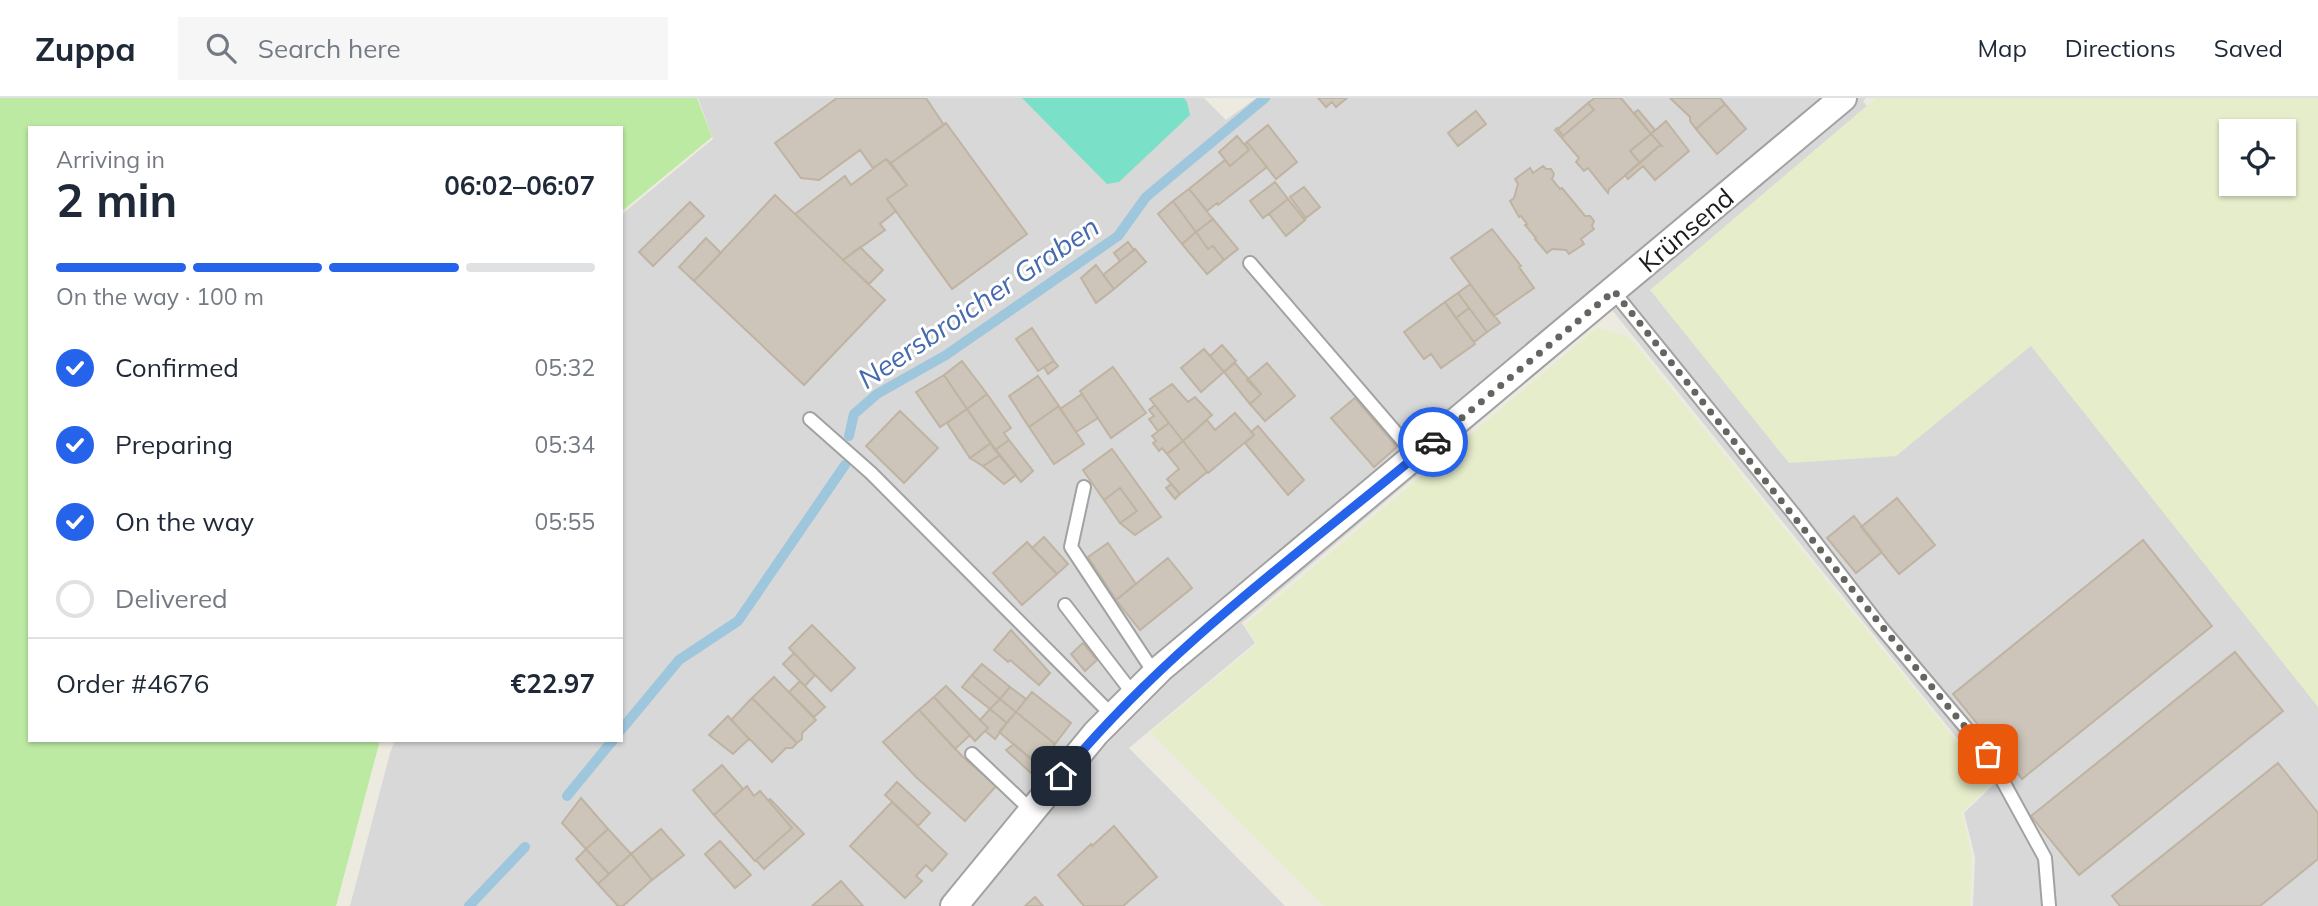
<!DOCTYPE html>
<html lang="en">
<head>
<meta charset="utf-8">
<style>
  :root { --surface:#fff; --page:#f6f6f7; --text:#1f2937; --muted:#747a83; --line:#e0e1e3; --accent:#2563eb }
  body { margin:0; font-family:Mulish,sans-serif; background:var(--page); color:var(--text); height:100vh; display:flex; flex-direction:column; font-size:26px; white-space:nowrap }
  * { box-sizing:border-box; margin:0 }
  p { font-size:23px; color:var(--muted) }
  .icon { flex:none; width:38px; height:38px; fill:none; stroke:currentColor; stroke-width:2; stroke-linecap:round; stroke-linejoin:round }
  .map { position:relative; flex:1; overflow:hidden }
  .panel { position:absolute; left:28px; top:28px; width:595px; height:616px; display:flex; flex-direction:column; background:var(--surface); border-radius:0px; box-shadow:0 2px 5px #0004 }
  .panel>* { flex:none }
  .fabs { position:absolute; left:2219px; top:21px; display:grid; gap:14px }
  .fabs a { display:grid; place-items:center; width:77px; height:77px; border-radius:0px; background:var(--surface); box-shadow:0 2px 5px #0004; font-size:35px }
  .pin { position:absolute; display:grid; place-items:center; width:60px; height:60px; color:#fff; margin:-30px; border-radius:14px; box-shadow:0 4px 10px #0006 }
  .courier { position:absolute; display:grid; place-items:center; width:70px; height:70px; margin:-35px; border:5px solid #2563eb; border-radius:50%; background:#fff; color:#222; box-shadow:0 2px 9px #0007 }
  .summary em { font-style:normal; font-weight:700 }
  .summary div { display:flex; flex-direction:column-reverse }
  .summary { display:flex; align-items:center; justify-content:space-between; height:119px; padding:0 28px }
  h1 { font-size:46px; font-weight:700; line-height:52px }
  .bar { display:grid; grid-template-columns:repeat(4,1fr); gap:10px 7px; align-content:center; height:84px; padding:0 28px }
  .bar i { height:9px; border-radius:5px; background:var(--line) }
  .bar .active { background:var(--accent) }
  .bar p { grid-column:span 4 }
  .line { display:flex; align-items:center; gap:18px; padding:0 28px; border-top:2px solid var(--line) }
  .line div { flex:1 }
  ol { padding:0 28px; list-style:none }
  li { display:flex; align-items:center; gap:21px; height:77px }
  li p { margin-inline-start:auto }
  li .icon { padding:7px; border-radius:50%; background:var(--accent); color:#fff; stroke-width:4 }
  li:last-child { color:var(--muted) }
  li i { width:38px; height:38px; border:4px solid var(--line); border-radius:50% }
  header { display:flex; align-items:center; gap:42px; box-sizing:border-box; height:98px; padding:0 35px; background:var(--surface); border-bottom:2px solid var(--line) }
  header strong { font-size:33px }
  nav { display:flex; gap:38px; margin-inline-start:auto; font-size:24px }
  .search { width:490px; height:63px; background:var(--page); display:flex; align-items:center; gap:18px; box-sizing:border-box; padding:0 24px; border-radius:0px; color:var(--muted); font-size:26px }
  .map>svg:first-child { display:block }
</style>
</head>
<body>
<header>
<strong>Zuppa</strong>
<div class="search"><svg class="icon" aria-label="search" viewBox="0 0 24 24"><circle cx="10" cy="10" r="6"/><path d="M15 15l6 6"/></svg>Search here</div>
<nav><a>Map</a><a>Directions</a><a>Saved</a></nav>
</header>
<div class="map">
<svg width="2318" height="808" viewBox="0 0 2318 808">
  <rect width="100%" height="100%" fill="#edebe0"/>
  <path fill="#d9d8d8" d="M698 0H1204L1226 22 1256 0H1866L1863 3 2318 601V808H1973L1975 759 1964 715 1994 686 1612 212 1242 525 1255 545 1129 650 1285 808H350L390 655 395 642H621V117L713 41Z"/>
  <path fill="#e6edca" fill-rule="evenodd" d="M1876 0H2318V609L2031 248 1896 358 1789 365 1650 192ZM2231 33H2284V86H2231Z
    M1597 230 1629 239 1991 686 1962 715 1972 759 1970 808H1324L1151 634 1257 546 1245 527Z"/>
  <path fill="#bceaa3" d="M0 0H697L712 39 621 114V30H30V642H380L336 808H0Z"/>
  <path fill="#7ae0c8" d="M1022 0H1184L1187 4 1190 17 1119 84 1107 86Z"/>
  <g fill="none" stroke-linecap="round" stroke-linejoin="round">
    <path stroke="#9ec6dd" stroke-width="10" d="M849 338 854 316 877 296 946 257 1118 138 1146 99 1265 0
      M621 632 679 562 738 523 845 367
      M567 698 613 642
      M469 808 525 749"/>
  </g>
  <path fill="#cdc5b9" stroke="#bfb3a2" stroke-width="2" d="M837 0H926L944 27 891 65 886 61 873 70 860 52 819 82 801 80 775 45Z
    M1318 0H1347L1336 9 1332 4 1326 9Z
    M1595 0H1621L1651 36 1630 53 1640 65 1609 91 1608 95 1588 70 1584 73 1576 64 1579 60 1555 32 1557 30 1563 38 1594 12 1588 5Z
    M1670 0H1720L1725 6 1696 31 1690 23V19Z
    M1588 5 1594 12 1563 38 1558 31Z
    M1725 6 1746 31 1717 56 1696 31Z
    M1638 12 1655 32 1651 36 1634 15Z
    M1476 13 1486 26 1458 48 1448 35Z
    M1666 23 1689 53 1655 82 1643 68 1628 81 1625 77 1659 48H1662L1651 36Z
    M946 25 1027 136 952 191 887 101 907 87 891 65Z
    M1268 27 1297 64 1276 81 1247 44Z
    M1651 36 1662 48H1659L1640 65 1630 53Z
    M1237 38 1249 52 1230 68 1219 54Z
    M1247 44 1267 69 1218 107 1217 105 1207 113 1189 91 1225 62 1230 68 1249 52 1245 46Z
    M886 61 907 87 887 101 896 113 880 126 885 132 843 162 795 116 845 78 851 87Z
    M1543 68 1546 71H1551L1554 76 1552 81 1560 91 1562 90 1585 118H1590L1594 123 1592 128 1594 131 1581 141 1584 146 1569 156 1566 152 1552 151 1547 155 1535 141 1536 140 1525 127 1527 126 1521 118 1519 119 1510 103 1514 100 1518 86 1515 81 1530 70 1533 75Z
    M1275 84 1288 101 1263 120 1250 103Z
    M1304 89 1320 109 1306 120 1290 99Z
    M1189 91 1213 121 1196 134 1173 103Z
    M775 97 885 202 804 287 694 183Z
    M1288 101 1305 122 1286 138 1269 116Z
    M1173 103 1196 134 1182 146 1158 116Z
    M690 104 704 118 653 168 639 154Z
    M1213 121 1238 151 1224 162 1213 148 1208 151 1196 134Z
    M1492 131 1521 168 1519 169 1534 190 1494 218 1451 160Z
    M1196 134 1208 151 1213 148 1224 162 1207 176 1182 146Z
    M706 140 721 155 694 183 679 169Z
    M1128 144 1134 152 1120 163 1114 155Z
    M860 149 883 172 869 186 843 162Z
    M1135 151 1146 164 1114 191 1103 177Z
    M1096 167 1114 191 1096 205 1081 180Z
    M1470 186 1500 225 1487 234 1458 195Z
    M1458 195 1469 210 1456 220 1445 204Z
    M1445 204 1475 246 1441 270 1431 256 1424 261 1404 234Z
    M1469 210 1487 234 1474 244 1456 220Z
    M1032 230 1054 263 1038 273 1016 241Z
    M1222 247 1236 263 1224 274 1210 258Z
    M1204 251 1224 274 1201 294 1181 270Z
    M962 263 987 296 967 311 944 277Z
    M1054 263 1058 268 1048 276 1044 269Z
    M1235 265 1261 296 1250 306 1224 274Z
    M1267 265 1295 298 1265 323 1250 306 1261 296 1247 282Z
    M1113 269 1146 315 1111 340 1080 293Z
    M944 277 967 311 940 329 916 294Z
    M1038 278 1059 308 1029 329 1009 298Z
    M1172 286 1188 304 1195 299 1212 317 1183 343 1150 301Z
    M987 296 1011 330 1004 335 1009 342 995 352 967 311Z
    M1082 296 1098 320 1076 334 1060 311Z
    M1355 300 1397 349 1374 369 1331 320Z
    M1155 307 1169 325 1158 333 1149 321 1154 318 1149 312Z
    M1059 308 1084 346 1054 366 1029 329Z
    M967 311 991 345 970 360 947 325Z
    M900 313 938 350 904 385 866 348Z
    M1235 315 1254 337 1208 375 1183 343 1207 322 1215 332Z
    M1169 325 1183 343 1167 356 1162 350 1159 353 1153 345 1156 343 1152 338Z
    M1258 328 1304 382 1288 397 1245 345 1254 337 1251 334Z
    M1009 342 1033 373 1021 384 995 352Z
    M1183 343 1207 374 1180 396 1167 381 1179 371 1167 356Z
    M991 345 1000 357 983 368 970 360Z
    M1112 351 1161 419 1135 437 1120 425 1137 413 1120 390 1104 402 1083 372Z
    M1000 357 1016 377 1004 386 983 368Z
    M1171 386 1180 396 1175 401 1166 390Z
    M1120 390 1137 413 1120 425 1104 402Z
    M1897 400 1935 447 1899 476 1861 429Z
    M1854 418 1882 454 1856 475 1827 440Z
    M1044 439 1068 466 1057 476 1032 450Z
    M2143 442 2212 528 2022 681 1953 596Z
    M1027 444 1057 476 1022 507 993 475Z
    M1108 445 1136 486 1116 502 1088 459Z
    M1168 460 1192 490 1140 532 1116 502Z
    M812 527 855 570 831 593 789 550Z
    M1011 532 1050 575 1039 587 1010 562 1008 564 994 552Z
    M1083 545 1097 562 1085 573 1071 556Z
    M2235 554 2283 613 2079 777 2031 718Z
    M794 555 815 577 805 588 783 566Z
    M982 566 1010 589 1000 601 972 577Z
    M972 577 1000 601 990 611 962 589Z
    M774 579 816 622 802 635V641L797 645 752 600Z
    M800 583 825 609 814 619 789 594Z
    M946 588 988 630 975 643 934 599Z
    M1010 589 1026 601 1016 614 1000 601Z
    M1032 594 1071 625 1055 646 1016 614Z
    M934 599 970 637 955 651 919 612Z
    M752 600 797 645 792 650H786L772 664 731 622Z
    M1000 601 1016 614 1007 625 990 611Z
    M990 611 1007 625 995 641 985 633 988 630 980 622Z
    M919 612 962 658 996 688 965 723 916 679 883 644Z
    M1016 614 1055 646 1038 667 999 634Z
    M728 618 749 641 733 656 709 637Z
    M1014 646 1038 667 1031 675 1006 652Z
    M2278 665 2318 715V761L2260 808H2120L2112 798Z
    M722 667 743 691 714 717 693 692Z
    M897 684 930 715 918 728 885 697Z
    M747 688 754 698 760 693 792 730 755 763 714 717Z
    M581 700 608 731 586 751 562 725Z
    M770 701 804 736 764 771 756 762 792 730 768 702Z
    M892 704 947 756 932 773 926 767 916 778 922 783 905 800 850 748Z
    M1114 728 1157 779 1123 808H1084L1058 777 1091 746 1092 748Z
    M608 731 631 756 609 776 586 751Z
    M661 731 684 757 652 782 631 756Z
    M720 743 751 777 735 790 705 756Z
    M586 751 609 776 598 786 576 761Z
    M631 756 652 782 623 808H618L598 786Z
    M841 783 863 808H812Z
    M1035 799 1043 808H1025Z"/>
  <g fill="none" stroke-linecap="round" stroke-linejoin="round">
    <g stroke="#a2a2a2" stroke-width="16">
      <path id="lane" d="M1250 165 1416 358
        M1613 193 1793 415 1880 528 1988 656 2045 760 2049 808
        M810 321 871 375 1113 618
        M1084 389 1071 449 1155 576
        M1065 507 1134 597
        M972 656 1032 713"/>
    </g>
    <g stroke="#a2a2a2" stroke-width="30">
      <path id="street" d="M954 808 1096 635 1161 570 1843 0"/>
    </g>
    <use href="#lane" stroke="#fff" stroke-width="12"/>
    <use href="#street" stroke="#fff" stroke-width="26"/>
  </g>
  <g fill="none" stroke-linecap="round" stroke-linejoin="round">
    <path stroke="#646460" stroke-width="7" stroke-dasharray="0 12.6" d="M1433 344 1614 193C1738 347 1859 504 1988 656"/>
    <path stroke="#2563eb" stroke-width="9" d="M1061 678C1167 549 1305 451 1433 344"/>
  </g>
  <g text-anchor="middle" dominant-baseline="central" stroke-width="6" stroke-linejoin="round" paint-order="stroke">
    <g font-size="26" fill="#1b1b1b" stroke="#fff">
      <text transform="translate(1686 132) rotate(-40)">Krünsend</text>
    </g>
    <g font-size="28" font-style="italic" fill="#456aad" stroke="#fff">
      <text transform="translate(978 204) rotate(-34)">Neersbroicher Graben</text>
    </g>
  </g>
</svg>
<div class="fabs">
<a><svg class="icon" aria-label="locate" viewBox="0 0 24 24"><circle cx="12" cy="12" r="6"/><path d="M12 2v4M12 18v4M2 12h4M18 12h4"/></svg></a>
</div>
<div class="pin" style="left:1988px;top:656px;background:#ea580c"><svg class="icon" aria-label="bag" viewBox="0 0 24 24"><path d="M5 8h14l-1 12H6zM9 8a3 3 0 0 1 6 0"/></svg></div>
<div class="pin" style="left:1061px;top:678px;background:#1f2937"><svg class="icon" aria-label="home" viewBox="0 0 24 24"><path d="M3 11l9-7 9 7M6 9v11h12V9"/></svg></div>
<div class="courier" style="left:1433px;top:344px"><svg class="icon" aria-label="car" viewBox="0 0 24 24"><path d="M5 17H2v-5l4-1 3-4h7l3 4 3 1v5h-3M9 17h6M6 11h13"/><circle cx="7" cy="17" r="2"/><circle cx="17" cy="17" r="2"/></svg></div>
<section class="panel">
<div class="summary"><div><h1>2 min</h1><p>Arriving in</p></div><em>06:02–06:07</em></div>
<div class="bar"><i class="active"></i><i class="active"></i><i class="active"></i><i></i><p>On the way · 100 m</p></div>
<ol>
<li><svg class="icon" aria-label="check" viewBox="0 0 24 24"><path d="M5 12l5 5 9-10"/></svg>Confirmed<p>05:32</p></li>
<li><svg class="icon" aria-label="check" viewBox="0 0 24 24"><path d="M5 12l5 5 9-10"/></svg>Preparing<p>05:34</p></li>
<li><svg class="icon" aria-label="check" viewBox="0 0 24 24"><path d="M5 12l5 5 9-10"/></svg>On the way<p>05:55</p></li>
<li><i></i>Delivered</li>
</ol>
<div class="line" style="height:91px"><div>Order #4676</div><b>€22.97</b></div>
</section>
</div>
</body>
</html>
